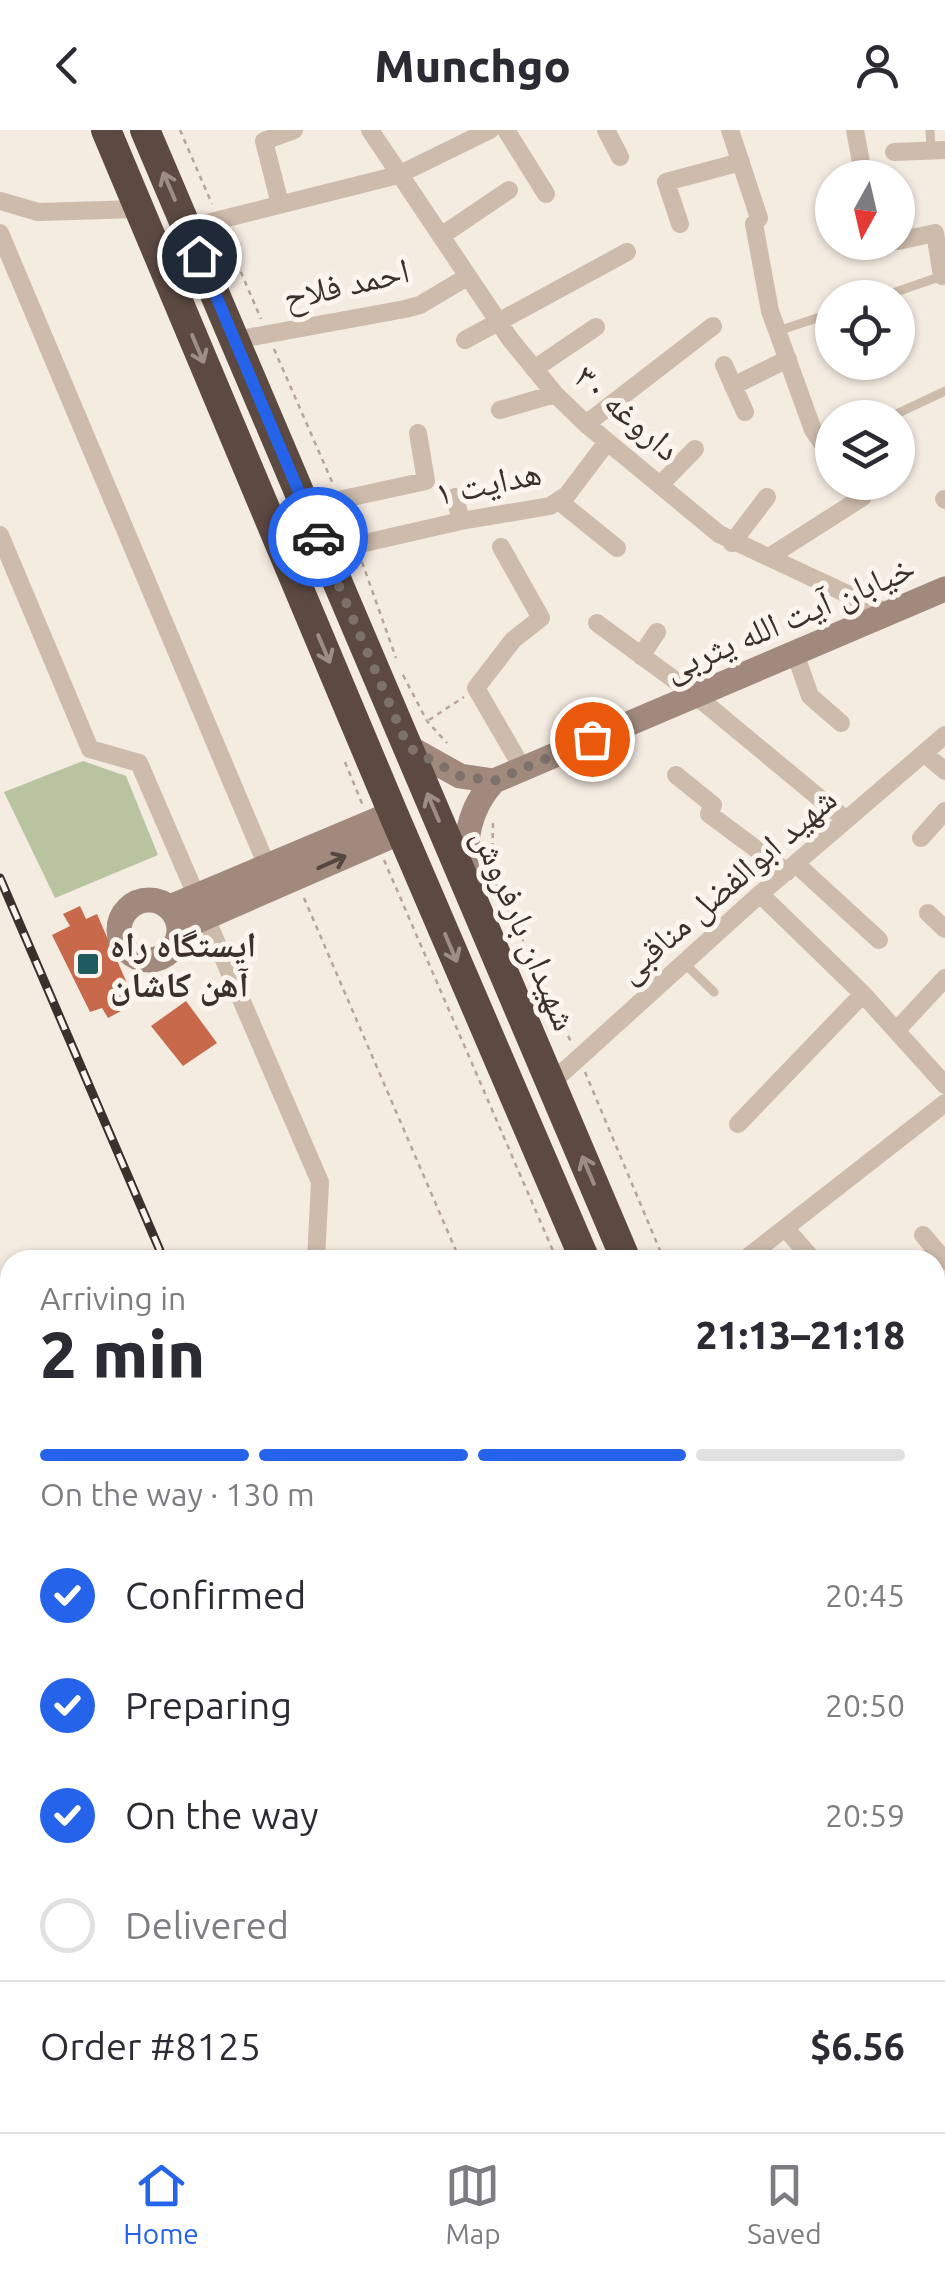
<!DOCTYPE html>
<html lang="en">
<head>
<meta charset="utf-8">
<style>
  :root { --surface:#fff; --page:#f7f7f7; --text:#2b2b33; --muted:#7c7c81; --line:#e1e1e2; --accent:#2563eb }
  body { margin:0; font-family:Ubuntu,"Noto Naskh Arabic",sans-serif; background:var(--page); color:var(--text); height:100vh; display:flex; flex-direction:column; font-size:38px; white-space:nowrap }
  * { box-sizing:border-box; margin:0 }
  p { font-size:32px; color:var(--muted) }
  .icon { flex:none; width:55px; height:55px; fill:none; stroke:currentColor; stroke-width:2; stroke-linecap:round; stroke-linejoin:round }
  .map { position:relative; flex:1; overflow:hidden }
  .side { position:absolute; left:0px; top:1120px; width:945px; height:882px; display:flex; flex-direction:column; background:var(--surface); border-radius:30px 30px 0 0; box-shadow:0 2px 8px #0004 }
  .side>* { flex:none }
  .needle { width:65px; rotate:188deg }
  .tools { position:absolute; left:815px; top:30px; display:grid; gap:20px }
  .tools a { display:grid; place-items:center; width:100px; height:100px; border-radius:50%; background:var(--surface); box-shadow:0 2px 8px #0004; font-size:50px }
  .pin { position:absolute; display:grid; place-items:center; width:85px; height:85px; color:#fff; margin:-42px; border:5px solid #fff; border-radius:50%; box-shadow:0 2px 10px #0007 }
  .courier { position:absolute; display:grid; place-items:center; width:100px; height:100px; margin:-50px; border:8px solid #2563eb; border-radius:50%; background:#fff; color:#222; box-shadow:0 2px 12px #0007 }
  .headline em { font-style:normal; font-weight:800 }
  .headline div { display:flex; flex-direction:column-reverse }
  .headline { display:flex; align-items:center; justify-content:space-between; height:170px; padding:0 40px }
  h1 { font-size:65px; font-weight:800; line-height:75px }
  .bar { display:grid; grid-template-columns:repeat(4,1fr); gap:15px 10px; align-content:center; height:120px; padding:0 40px }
  .bar i { height:12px; border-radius:8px; background:var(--line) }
  .bar .on { background:var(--accent) }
  .bar p { grid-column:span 4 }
  .line { display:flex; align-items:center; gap:25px; padding:0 40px; border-top:2px solid var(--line) }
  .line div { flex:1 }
  ol { padding:0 40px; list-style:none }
  li { display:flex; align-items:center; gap:30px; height:110px }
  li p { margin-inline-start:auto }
  li .icon { padding:10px; border-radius:50%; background:var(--accent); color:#fff; stroke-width:4 }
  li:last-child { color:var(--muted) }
  li i { width:55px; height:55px; border:5px solid var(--line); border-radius:50% }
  header { display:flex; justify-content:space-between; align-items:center; height:130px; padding:0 40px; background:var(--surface); font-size:45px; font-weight:800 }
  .menu { display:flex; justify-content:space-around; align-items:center; height:140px; border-top:2px solid var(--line); background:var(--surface); font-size:28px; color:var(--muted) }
  .menu a { display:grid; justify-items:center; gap:5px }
  .menu .on { color:var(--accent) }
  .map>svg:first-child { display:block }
</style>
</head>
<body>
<header><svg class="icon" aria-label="back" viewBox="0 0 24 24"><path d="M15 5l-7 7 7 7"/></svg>Munchgo<svg class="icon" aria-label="person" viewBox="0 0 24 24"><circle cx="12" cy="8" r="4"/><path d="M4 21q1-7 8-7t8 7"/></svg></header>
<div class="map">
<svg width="945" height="2002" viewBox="0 0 945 2002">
  <rect width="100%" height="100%" fill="#f4ebe1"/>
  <path fill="#b8c4a0" d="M83 631 126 646 158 725 55 768 4 662Z"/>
  <path fill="#c8694b" d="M80 776 86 789 97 784 132 865 117 872 121 881 108 888 102 878 90 882 52 805 70 796 63 784Z
    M186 871 217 913 183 936 151 896Z"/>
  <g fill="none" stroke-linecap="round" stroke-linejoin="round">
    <path stroke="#b9a596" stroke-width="2.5" stroke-dasharray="5 5" stroke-linecap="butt" d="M180 0 212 74
      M225 105 261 189
      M274 219 333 354
      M345 385 351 401
      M362 432 396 528
      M403 545 427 591 447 613
      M429 590 464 567
      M345 632 363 676
      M493 693 492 745 571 912
      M384 730 557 1130
      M304 768 460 1130
      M585 942 664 1130
      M0 1323 10 1341
      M935 1777 945 1800"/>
    <path stroke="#cdbbac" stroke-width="9" d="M930 0 931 20
      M878 168 942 146
      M778 201 832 183
      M888 288 945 261
      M684 833 714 862"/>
    <path stroke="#cdbbac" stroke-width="18" d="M370 0 510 209 555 264 586 294 719 404 888 483
      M506 0 546 64
      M606 0 620 27
      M730 0 759 88 754 94 770 181 813 300 825 317
      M855 0 864 48
      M894 22 945 20
      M0 71 38 82 139 79
      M280 74 264 11 294 0
      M680 94 666 52 741 32
      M187 98 398 45 490 0
      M0 103 267 736
      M441 106 509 60
      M898 111 935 103 942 146 945 145
      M875 112 876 116 892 112
      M235 210 405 179 420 175 467 147
      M465 210 627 122
      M724 235 745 282
      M534 239 596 197
      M733 256 788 229
      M500 280 555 264
      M586 294 713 196
      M661 354 695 319
      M455 367 461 391
      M944 369 945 370
      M560 372 617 418
      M306 377 426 351 418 303
      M0 405 90 619 139 633 320 1052 316 1130
      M732 413 767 367
      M356 415 461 391 550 376 567 365 607 312
      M501 417 541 488 513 510 476 558 523 639
      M769 427 863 367
      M597 493 695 565 846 690
      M795 523 810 566 841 593
      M641 526 657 502
      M925 624 945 641
      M676 645 713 675 709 684 787 742
      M921 708 945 681
      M796 734 879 810
      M760 764 863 864 945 955
      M928 783 945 799
      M896 901 945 848
      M551 953 760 764 945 605
      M738 994 863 864
      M787 1100 813 1130
      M923 1105 945 1131
      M744 1130 945 973
      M935 1186 945 1178
      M935 1322 945 1339
      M935 1460 945 1476
      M0 1465 10 1487
      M935 1684 941 1679 945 1684
      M227 1992 232 2002
      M797 1992 809 2002"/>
    <path stroke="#a18a7d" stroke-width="25" d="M408 617 460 646 494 651
      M467 748C464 711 468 679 494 651L945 459
      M119 800a30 30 0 1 1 60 0a30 30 0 1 1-60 0Z
      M170 777 393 683
      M179 799 401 702
      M935 1564 945 1558
      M891 2002 894 1992"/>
    <path stroke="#5c4a42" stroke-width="30" d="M106 0 393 683 585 1130
      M145 0 626 1130
      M935 1853 945 1877
      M935 1959 945 1984"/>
    <g stroke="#3b302b" stroke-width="9">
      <path id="rail" d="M0 748 164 1130
        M533 1992 537 2002"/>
    </g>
    <use href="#rail" stroke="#fbf5ee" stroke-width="5" stroke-dasharray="15" stroke-linecap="butt"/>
  </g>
  <defs><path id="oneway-shaft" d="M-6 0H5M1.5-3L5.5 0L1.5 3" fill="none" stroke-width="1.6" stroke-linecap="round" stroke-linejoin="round" transform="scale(2.5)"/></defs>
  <g stroke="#9c8e87">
    <use href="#oneway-shaft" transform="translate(169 56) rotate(-113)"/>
    <use href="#oneway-shaft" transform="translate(198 219) rotate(67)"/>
    <use href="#oneway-shaft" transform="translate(324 519) rotate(67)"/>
    <use href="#oneway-shaft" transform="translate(433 677) rotate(-113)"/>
    <use href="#oneway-shaft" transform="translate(451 818) rotate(67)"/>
    <use href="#oneway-shaft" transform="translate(588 1040) rotate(-113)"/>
  </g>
  <use stroke="#544640" href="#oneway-shaft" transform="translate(332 732) rotate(-24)"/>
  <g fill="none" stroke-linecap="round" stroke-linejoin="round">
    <path stroke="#7c716b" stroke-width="10" stroke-dasharray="0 18" d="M318 407 408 617 460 646 494 651 592 609"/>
    <path stroke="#2563eb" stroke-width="12" d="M199 126 318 407"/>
  </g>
  <rect fill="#1f5a5e" stroke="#fbf5ee" stroke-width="4" x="76" y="822" width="24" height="24" rx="5"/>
  <g text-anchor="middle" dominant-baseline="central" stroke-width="10" stroke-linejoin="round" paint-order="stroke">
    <g font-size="35" fill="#3b302b" stroke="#fbf5ee">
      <text transform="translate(346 153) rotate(-13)">احمد فلاح</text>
      <text transform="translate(628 282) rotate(41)">داروغه ۳۰</text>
      <text transform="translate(488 352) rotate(-12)">هدایت ۱</text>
      <text transform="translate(789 487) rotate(-23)">خیابان آیت الله یثربی</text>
      <text transform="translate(726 754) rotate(-41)">شهید ابوالفضل مناقبی</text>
      <text transform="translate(526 799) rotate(67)">شهیدان بارفروش</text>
    </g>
    <g font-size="35" font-weight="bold" fill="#3b302b" stroke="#fbf5ee" text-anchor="start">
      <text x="110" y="814">ایستگاه راه<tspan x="110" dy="40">آهن کاشان</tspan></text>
    </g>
  </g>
</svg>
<div class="tools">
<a><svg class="needle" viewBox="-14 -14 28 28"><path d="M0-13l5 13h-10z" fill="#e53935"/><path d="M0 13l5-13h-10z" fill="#7c7c81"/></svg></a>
<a><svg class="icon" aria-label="locate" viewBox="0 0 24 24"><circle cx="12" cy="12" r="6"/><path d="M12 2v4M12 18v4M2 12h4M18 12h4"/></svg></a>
<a><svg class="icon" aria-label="layers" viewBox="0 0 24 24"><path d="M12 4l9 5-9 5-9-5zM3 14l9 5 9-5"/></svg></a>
</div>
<div class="pin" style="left:592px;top:609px;background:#ea580c"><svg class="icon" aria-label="bag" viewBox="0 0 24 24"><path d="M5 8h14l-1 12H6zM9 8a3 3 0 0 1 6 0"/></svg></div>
<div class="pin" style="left:199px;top:126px;background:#1f2937"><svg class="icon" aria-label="home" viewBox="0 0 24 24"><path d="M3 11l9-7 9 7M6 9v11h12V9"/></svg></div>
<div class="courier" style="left:318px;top:407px"><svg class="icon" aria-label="car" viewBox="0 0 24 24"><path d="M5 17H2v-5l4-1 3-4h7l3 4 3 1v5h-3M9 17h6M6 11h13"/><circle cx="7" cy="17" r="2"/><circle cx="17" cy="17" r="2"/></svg></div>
<section class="side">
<div class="headline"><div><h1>2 min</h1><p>Arriving in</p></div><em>21:13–21:18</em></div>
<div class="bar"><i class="on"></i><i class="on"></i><i class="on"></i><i></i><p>On the way · 130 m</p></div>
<ol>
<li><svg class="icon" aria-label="check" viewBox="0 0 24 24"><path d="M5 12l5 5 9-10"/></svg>Confirmed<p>20:45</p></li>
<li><svg class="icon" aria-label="check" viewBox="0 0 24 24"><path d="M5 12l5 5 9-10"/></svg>Preparing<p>20:50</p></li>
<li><svg class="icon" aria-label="check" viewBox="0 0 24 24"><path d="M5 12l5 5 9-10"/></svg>On the way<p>20:59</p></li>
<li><i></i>Delivered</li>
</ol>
<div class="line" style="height:130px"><div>Order #8125</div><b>$6.56</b></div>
</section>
</div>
<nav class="menu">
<a class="on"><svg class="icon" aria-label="home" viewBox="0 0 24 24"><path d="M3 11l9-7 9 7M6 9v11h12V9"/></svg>Home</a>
<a><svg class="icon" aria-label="map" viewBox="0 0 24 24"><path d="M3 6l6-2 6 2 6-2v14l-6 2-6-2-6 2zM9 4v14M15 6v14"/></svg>Map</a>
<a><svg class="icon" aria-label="saved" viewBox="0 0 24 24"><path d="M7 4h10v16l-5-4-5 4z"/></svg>Saved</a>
</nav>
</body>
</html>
